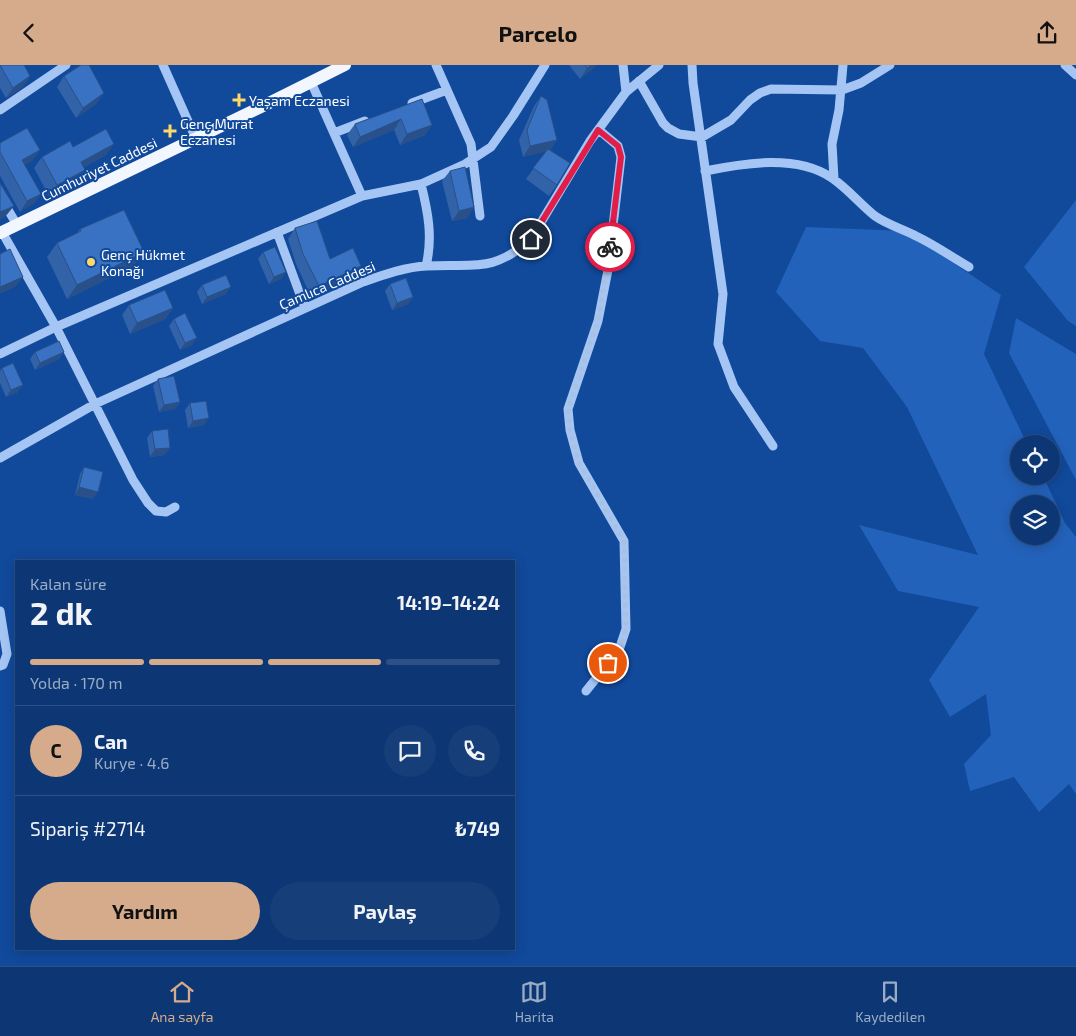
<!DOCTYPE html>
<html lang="tr">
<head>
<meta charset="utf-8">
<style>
  :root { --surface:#0d3774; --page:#163f79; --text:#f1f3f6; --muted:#9aacc5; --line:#2d5186; --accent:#d6ab8b }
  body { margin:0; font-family:"Exo 2",sans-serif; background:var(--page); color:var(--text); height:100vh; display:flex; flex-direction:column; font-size:19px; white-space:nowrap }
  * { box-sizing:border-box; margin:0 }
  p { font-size:16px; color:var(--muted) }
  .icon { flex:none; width:28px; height:28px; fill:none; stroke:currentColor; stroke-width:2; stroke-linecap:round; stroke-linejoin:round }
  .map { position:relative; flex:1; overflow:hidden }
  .drawer { position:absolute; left:15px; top:495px; width:500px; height:390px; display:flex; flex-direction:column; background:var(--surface); border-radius:0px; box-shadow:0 2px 12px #0003,0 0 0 1px var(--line) }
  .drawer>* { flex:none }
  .buttons { position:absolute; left:1010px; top:370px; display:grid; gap:10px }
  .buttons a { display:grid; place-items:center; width:50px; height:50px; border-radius:50%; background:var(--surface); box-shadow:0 2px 12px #0003,0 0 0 1px var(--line); font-size:25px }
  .pin { position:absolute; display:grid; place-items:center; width:42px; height:42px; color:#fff; margin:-21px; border:2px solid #fff; border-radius:50%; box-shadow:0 1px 5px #0007 }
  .courier { position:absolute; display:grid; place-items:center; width:50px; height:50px; margin:-25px; border:4px solid #e11d48; border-radius:50%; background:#fff; color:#222; box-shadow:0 1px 6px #0007 }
  .summary em { font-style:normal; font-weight:700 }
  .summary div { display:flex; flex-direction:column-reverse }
  .summary { display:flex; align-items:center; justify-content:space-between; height:85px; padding:0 15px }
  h1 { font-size:32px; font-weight:700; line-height:38px }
  .bar { display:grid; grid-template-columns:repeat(4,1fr); gap:8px 5px; align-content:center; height:60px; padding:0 15px }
  .bar i { height:6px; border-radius:4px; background:var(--line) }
  .bar .on { background:var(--accent) }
  .bar p { grid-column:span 4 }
  .line { display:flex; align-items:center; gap:12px; padding:0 15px; border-top:1px solid var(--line) }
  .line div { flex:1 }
  .round { display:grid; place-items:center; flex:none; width:52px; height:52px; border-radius:26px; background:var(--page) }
  .button { display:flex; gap:10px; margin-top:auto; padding:10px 15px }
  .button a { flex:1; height:58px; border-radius:30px; background:var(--accent); color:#111; font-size:20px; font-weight:700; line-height:58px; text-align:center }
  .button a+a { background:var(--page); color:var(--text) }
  header { display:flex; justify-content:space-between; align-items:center; height:65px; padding:0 15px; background:var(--accent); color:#111; font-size:22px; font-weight:700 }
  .tab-bar { display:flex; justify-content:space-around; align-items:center; height:70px; border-top:1px solid var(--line); background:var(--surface); font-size:14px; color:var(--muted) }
  .tab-bar a { display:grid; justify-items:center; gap:2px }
  .tab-bar .on { color:var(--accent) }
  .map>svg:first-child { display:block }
</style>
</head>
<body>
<header><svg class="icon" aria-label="back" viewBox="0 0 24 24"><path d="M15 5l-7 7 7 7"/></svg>Parcelo<svg class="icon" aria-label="share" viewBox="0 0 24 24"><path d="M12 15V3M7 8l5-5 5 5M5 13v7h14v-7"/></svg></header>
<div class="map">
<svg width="1076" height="901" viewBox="0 0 1076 901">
  <rect width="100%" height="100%" fill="#11499b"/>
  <path fill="#2362ba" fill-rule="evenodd" d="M1076 135V261L1068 256 1024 202Z
    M806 162 906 166 1001 230 984 289 1027 379H1019V411H1043L1065 458 1076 472V729L1069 719 1039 747 1014 712 970 726 964 699 991 670 986 629 950 652 929 615 979 542 898 526 859 460 978 490 907 342 863 283 820 276 776 227ZM1019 439H1051V471H1019Z
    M1016 253 1076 289V415L1009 288Z"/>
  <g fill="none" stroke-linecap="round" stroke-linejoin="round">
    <path stroke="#a5c6f4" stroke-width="9" d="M163 0 196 74
      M436 0 471 79 480 151
      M623 0 626 27
      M692 0 693 18 723 229 718 279 734 322 773 381
      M1065 0 1076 10
      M639 16 663 58 668 63 679 69 702 72 731 55 750 35 760 28 771 24 842 25 861 18 890 0
      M311 17 362 131
      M412 38 447 25
      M0 45 66 0
      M334 68 365 56
      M705 106C744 98 797 89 832 113 848 124 860 139 875 151 888 160 903 164 916 171 935 180 952 192 969 202
      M834 114 832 79 839 45 843 0
      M421 119C428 147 433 172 426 201
      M0 131 17 160
      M2 167 56 262 133 415 148 438 156 446 166 447 175 442
      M277 167 305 243
      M0 289 56 262 362 131 421 119 465 99 491 82 513 51 545 0
      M0 393 95 339 363 217C383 210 405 202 427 201 473 198 492 209 531 174L590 76 626 27 659 0
      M0 546 7 589 3 600 0 601
      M586 626 619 585 626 564 624 476 579 398 570 365 568 344 598 256 608 205 621 92 618 81 599 65"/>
    <path stroke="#f2f7ff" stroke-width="12" d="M0 168 265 40 345 0"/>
  </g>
  <path fill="#3262a8" d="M0 0 30 11 23 22 6 33 0 23Z
    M569 0H597L580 14Z
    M64 11 104 28 96 39 76 53 57 22Z
    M541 31 557 75 550 85 557 120 549 131 526 114 546 86 523 92 519 75 534 41Z
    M422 34 432 60 425 70 400 80 394 65 353 82 347 70 355 59Z
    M0 78 40 85 32 96 24 100 41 129 33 139 20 147 0 111Z
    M73 82 106 90 84 102 77 116 49 131 34 103 42 92Z
    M450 106 474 142 467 153 452 156 442 116Z
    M295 163 330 194 354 212 311 232 296 199 288 174Z
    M80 164 134 201 67 234 47 192 57 178 77 168Z
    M263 187 281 214 269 219 258 194Z
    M390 219 413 232 408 239 392 245 385 226Z
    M202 220 226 229 202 239 197 227Z
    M129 240 173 243 165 254 130 269 122 250Z
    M174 254 192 280 180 285 169 261Z
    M35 287H64L59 294 35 305 30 294Z
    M2 303 18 327 6 332 0 318V306Z
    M158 314 180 337 175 344 159 347 153 321Z
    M190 338 204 360 188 363 185 345Z
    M152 366 165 390 150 392 147 373Z
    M84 402 93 434 75 430 80 409Z"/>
  <path fill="#295088" d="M592 0H597L580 14 587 3Z
    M30 11 23 22 6 33 13 23Z
    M104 28 96 39 76 53 83 43Z
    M401 54 394 65 353 82 360 72Z
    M432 60 425 70 400 80 407 69Z
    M557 75 550 86 523 92 530 81Z
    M114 79 106 90 72 108 81 97Z
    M40 85 32 96 14 105 22 95Z
    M85 105 77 116 49 131 57 120Z
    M41 129 33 139 20 147 27 136Z
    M14 141 5 152 0 155V147Z
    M474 142 467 153 452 156 459 146Z
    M144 187 134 201 67 234 77 220Z
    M361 201 354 212 311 232 319 221Z
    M286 207 281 214 269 219 274 212Z
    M23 212 15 222 0 229V222Z
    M231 222 226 229 202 239 207 232Z
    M413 232 408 239 392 245 397 238Z
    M173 243 165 254 130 269 137 258Z
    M197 273 192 280 180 285 185 278Z
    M64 287 59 294 35 305 40 298Z
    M23 320 18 327 6 332 11 325Z
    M180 337 175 344 159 347 164 340Z
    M209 353 204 360 188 363 193 356Z
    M170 383 165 390 150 392 155 384Z
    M79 422 98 427 93 434 75 430Z"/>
  <path fill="#3a72c3" stroke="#295088" d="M0 0H24L30 11 13 23Z
    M81 0H89L104 28 83 43 64 11Z
    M585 0H592L587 3Z
    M541 31 547 35 557 75 530 81 527 65Z
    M422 34 432 60 407 69 401 54 360 72 355 59Z
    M27 63 40 85 22 95 41 129 27 136 0 87V78Z
    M106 64 114 79 81 97 85 105 57 120 42 92 70 76 73 82Z
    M548 84 570 98 557 120 533 103Z
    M465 102 474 142 459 146 450 106Z
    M0 118 14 141 0 147Z
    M124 145 144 187 77 220 57 178 81 166 80 164Z
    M317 156 330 194 353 183 361 201 319 221 303 189 295 163Z
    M275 182 286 207 274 212 263 187Z
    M10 184 23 212 0 222V189Z
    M226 210 231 222 207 232 202 220Z
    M406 213 413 232 397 238 390 219Z
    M165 225 173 243 137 258 129 240Z
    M185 248 197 273 185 278 174 254Z
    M59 276 64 287 40 298 35 287Z
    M13 298 23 320 11 325 2 303Z
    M174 311 180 337 164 340 158 314Z
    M206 336 209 353 193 356 190 338Z
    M168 364 170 383 155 384 152 366Z
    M84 402 103 407 98 427 79 422Z"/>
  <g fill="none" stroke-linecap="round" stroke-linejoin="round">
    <path stroke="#acbfdc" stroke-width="5" stroke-dasharray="0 9" d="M608 598 619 585 626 564 624 476 579 398 570 366 568 344 598 256 610 182"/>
    <path stroke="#e11d48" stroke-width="6" d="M531 174 598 65 618 81 621 92 610 182"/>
  </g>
  <g fill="#ffd868" stroke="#11499b" stroke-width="2">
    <path d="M236.5 27.5h5v5h5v5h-5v5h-5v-5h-5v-5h5z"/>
    <path d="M167.5 58.5h5v5h5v5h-5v5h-5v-5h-5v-5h5z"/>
    <circle cx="91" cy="197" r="5"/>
  </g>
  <g text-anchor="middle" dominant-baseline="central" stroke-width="4" stroke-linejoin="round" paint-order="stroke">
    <g font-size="14" fill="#fff" stroke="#11499b" text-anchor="start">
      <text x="249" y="35">Yaşam Eczanesi</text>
      <text x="180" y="58">Genç Murat<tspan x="180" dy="16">Eczanesi</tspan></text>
      <text x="101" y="189">Genç Hükmet<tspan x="101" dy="16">Konağı</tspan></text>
    </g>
    <g font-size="14" fill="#fff" stroke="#11499b">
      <text transform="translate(99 104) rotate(-26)">Cumhuriyet Caddesi</text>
      <text transform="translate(327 220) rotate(-23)">Çamlıca Caddesi</text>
    </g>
  </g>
</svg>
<div class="buttons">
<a><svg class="icon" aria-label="locate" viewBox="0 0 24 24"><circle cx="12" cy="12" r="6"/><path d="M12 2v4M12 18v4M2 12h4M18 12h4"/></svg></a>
<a><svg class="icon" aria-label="layers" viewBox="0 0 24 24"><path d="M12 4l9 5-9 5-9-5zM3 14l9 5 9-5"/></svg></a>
</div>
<div class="pin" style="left:608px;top:598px;background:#ea580c"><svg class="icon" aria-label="bag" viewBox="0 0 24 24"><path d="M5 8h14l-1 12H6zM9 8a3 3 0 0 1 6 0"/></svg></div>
<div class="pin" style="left:531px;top:174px;background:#1f2937"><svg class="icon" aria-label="home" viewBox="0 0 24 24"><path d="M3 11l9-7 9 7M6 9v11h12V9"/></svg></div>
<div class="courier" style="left:610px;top:182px"><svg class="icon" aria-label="bike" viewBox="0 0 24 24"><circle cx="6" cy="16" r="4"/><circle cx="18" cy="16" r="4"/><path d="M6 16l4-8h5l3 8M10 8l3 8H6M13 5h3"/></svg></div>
<section class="drawer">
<div class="summary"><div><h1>2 dk</h1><p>Kalan süre</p></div><em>14:19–14:24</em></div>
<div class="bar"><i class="on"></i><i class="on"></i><i class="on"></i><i></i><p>Yolda · 170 m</p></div>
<div class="line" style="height:90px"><b class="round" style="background:var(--accent);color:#111">C</b><div><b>Can</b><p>Kurye · 4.6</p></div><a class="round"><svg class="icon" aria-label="chat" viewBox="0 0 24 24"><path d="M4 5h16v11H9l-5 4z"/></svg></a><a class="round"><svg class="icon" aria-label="phone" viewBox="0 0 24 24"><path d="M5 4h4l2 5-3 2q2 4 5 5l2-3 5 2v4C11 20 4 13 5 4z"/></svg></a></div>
<div class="line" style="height:65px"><div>Sipariş #2714</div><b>₺749</b></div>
<div class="button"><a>Yardım</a><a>Paylaş</a></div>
</section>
</div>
<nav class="tab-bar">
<a class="on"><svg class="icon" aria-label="home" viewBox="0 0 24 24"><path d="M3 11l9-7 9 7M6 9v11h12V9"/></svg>Ana sayfa</a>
<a><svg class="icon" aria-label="map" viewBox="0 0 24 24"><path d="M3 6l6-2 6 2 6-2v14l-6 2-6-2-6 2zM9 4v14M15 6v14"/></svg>Harita</a>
<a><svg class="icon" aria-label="saved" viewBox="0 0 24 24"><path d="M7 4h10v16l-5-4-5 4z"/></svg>Kaydedilen</a>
</nav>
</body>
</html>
